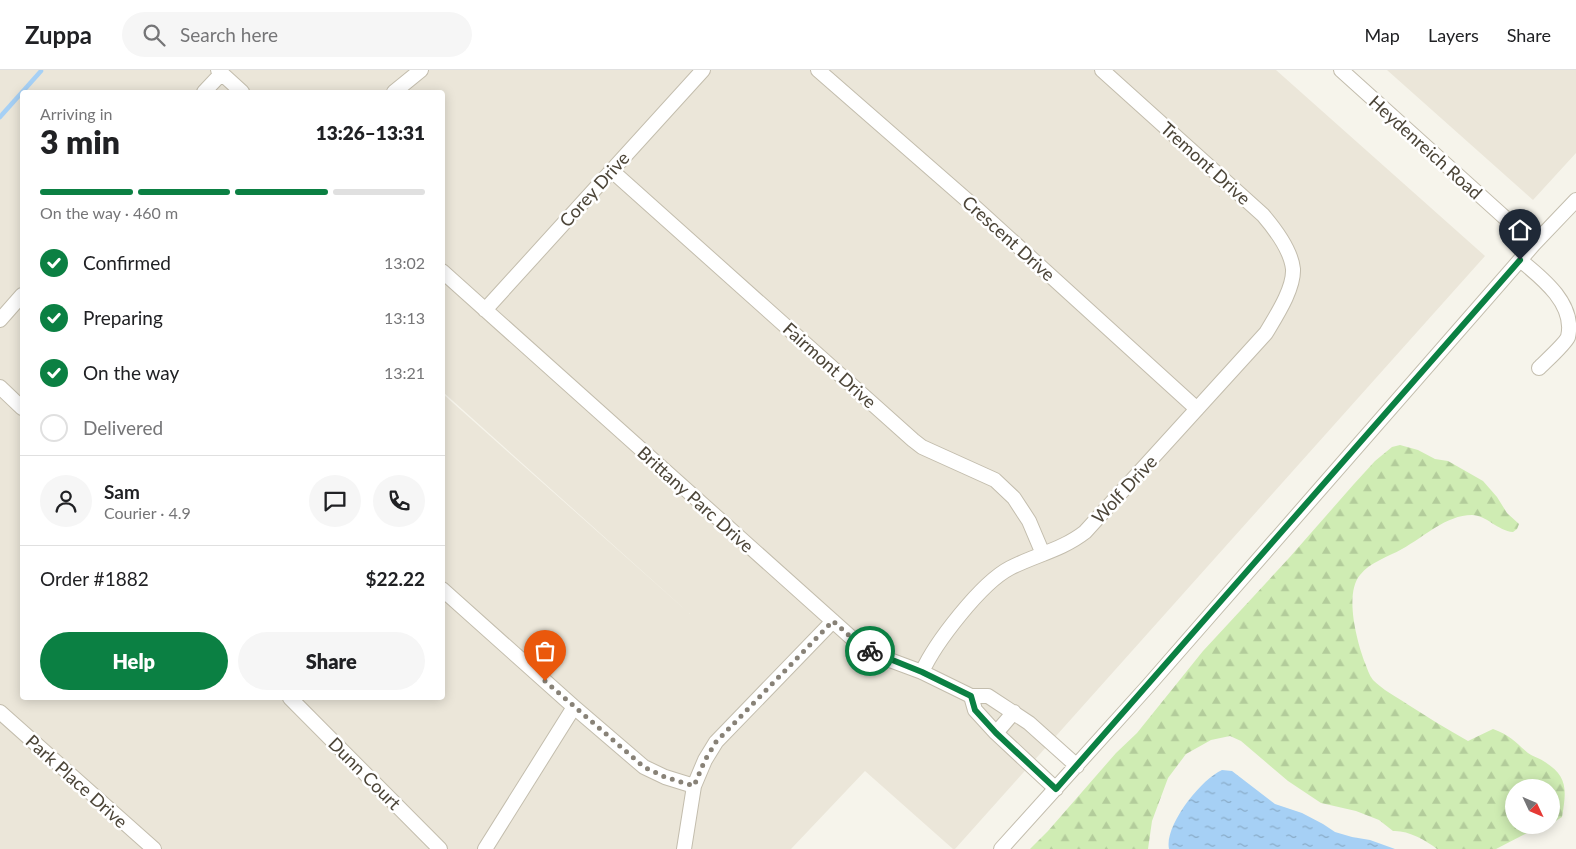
<!DOCTYPE html>
<html lang="en">
<head>
<meta charset="utf-8">
<style>
  :root { --surface:#fff; --page:#f6f6f6; --text:#202124; --muted:#757577; --line:#e0e0e0; --accent:#0b8043 }
  body { margin:0; font-family:Lato,sans-serif; background:var(--page); color:var(--text); height:100vh; display:flex; flex-direction:column; font-size:19px; white-space:nowrap }
  * { box-sizing:border-box; margin:0 }
  p { font-size:16px; color:var(--muted) }
  .icon { flex:none; width:28px; height:28px; fill:none; stroke:currentColor; stroke-width:2; stroke-linecap:round; stroke-linejoin:round }
  .map { position:relative; flex:1; overflow:hidden }
  .side { position:absolute; left:20px; top:20px; width:425px; height:610px; display:flex; flex-direction:column; background:var(--surface); border-radius:5px; box-shadow:0 2px 12px #0003 }
  .side>* { flex:none }
  .needle { width:32px; rotate:134deg }
  .controls { position:absolute; left:1505px; top:709px; display:grid; gap:10px }
  .controls a { display:grid; place-items:center; width:55px; height:55px; border-radius:50%; background:var(--surface); box-shadow:0 2px 12px #0003; font-size:25px }
  .pin { position:absolute; display:grid; place-items:center; width:42px; height:42px; color:#fff; margin:-51px -21px; border-radius:50% 50% 50% 0; rotate:-45deg; box-shadow:0 0 5px #0007 }
  .pin .icon { rotate:45deg }
  .courier { position:absolute; display:grid; place-items:center; width:50px; height:50px; margin:-25px; border:4px solid #0b8043; border-radius:50%; background:#fff; color:#222; box-shadow:0 1px 6px #0007 }
  .overview em { font-style:normal; font-weight:800 }
  .overview div { display:flex; flex-direction:column-reverse }
  .overview { display:flex; align-items:center; justify-content:space-between; height:85px; padding:0 20px }
  h1 { font-size:32px; font-weight:800; line-height:38px }
  .bar { display:grid; grid-template-columns:repeat(4,1fr); gap:8px 5px; align-content:center; height:60px; padding:0 20px }
  .bar i { height:6px; border-radius:4px; background:var(--line) }
  .bar .selected { background:var(--accent) }
  .bar p { grid-column:span 4 }
  .line { display:flex; align-items:center; gap:12px; padding:0 20px; border-top:1px solid var(--line) }
  .line div { flex:1 }
  .round { display:grid; place-items:center; flex:none; width:52px; height:52px; border-radius:26px; background:var(--page) }
  ol { padding:0 20px; list-style:none }
  li { display:flex; align-items:center; gap:15px; height:55px }
  li p { margin-inline-start:auto }
  li .icon { padding:5px; border-radius:50%; background:var(--accent); color:#fff; stroke-width:4 }
  li:last-child { color:var(--muted) }
  li i { width:28px; height:28px; border:2px solid var(--line); border-radius:50% }
  .button { display:flex; gap:10px; margin-top:auto; padding:10px 20px }
  .button a { flex:1; height:58px; border-radius:30px; background:var(--accent); color:#fff; font-size:20px; font-weight:800; line-height:58px; text-align:center }
  .button a+a { background:var(--page); color:var(--text) }
  header { display:flex; align-items:center; gap:30px; box-sizing:border-box; height:70px; padding:0 25px; background:var(--surface); border-bottom:1px solid var(--line) }
  header strong { font-size:24px }
  nav { display:flex; gap:28px; margin-inline-start:auto; font-size:18px }
  .search { width:350px; height:45px; background:var(--page); display:flex; align-items:center; gap:12px; box-sizing:border-box; padding:0 18px; border-radius:28px; color:var(--muted); font-size:19px }
  .map>svg:first-child { display:block }
</style>
</head>
<body>
<header>
<strong>Zuppa</strong>
<div class="search"><svg class="icon" aria-label="search" viewBox="0 0 24 24"><circle cx="10" cy="10" r="6"/><path d="M15 15l6 6"/></svg>Search here</div>
<nav><a>Map</a><a>Layers</a><a>Share</a></nav>
</header>
<div class="map">
<svg width="1576" height="779" viewBox="0 0 1576 779">
  <defs>
    <pattern id="forest-firs" width="22" height="20" patternUnits="userSpaceOnUse" patternTransform="scale(1.25)"><rect width="22" height="20" fill="#cfecb3"/><path d="M5 1l3.5 6h-7zM16 11l3.5 6h-7z" fill="#b3cc9b"/></pattern>
    <pattern id="water-ripples" width="26" height="14" patternUnits="userSpaceOnUse" patternTransform="scale(1.25)"><rect width="26" height="14" fill="#a6d0f5"/><path d="M2 4q2-2 4 0t4 0M15 11q2-2 4 0t4 0" fill="none" stroke="#89abc7"/></pattern>
  </defs>
  <rect width="100%" height="100%" fill="#f6f4eb"/>
  <path fill="#ebe6d9" fill-rule="evenodd" d="M0 0H1276L1485 186 955 779H953L865 701 791 779H0ZM22 22H442L443 322 690 544 443 324 442 628H22Z
    M1387 0H1576V83L1533 130Z"/>
  <path fill="url(#forest-firs)" d="M1400 375 1418 380 1435 389 1448 391 1483 411 1497 427 1507 443 1519 454 1517 459 1513 462C1498 461 1486 445 1472 445 1446 445 1424 467 1402 479 1388 487 1370 492 1360 505 1344 524 1357 572 1365 593 1367 598 1369 605 1373 610 1383 620 1395 626 1407 634 1427 647 1447 659 1468 671L1493 659C1510 665 1515 672 1528 683 1533 687 1540 688 1545 692 1569 707 1566 722 1562 747L1551 754V718H1514V755H1548L1531 761 1496 779H1437C1426 770 1407 760 1393 761L1379 750 1356 741 1321 733 1288 711 1241 671 1230 666 1211 670 1186 684 1168 708 1152 751 1148 779H1030L1048 761 1116 683 1137 663 1203 581 1289 488 1354 414 1375 391 1392 377Z"/>
  <path fill="url(#water-ripples)" d="M1222 700 1232 701 1275 734 1302 743 1323 754 1335 762 1352 767 1370 770 1395 779H1169C1164 756 1201 709 1222 700Z"/>
  <g fill="none" stroke-linecap="round" stroke-linejoin="round">
    <path stroke="#a6d0f5" stroke-width="4.5" d="M0 47 41 1"/>
    <g stroke="#c3bdad" stroke-width="16">
      <path id="minor" d="M218 0 242 22
        M818 0 976 138 1197 339
        M1341 0 1534 174
        M204 22 221 4
        M394 22 421 0
        M611 100 913 370 922 377 995 410 1014 428 1029 451 1043 484
        M1520 190C1541 207 1576 234 1568 267 1565 274 1546 291 1539 298
        M442 201 854 570 879 586 922 602 971 626H988L1029 653 1077 696
        M485 240 703 0
        M0 250 22 225
        M0 317 22 338
        M442 519 574 637 644 697 665 707 694 716
        M922 602C935 573 981 513 1010 498 1035 485 1062 480 1085 462L1266 263C1276 246 1294 219 1293 199 1291 180 1275 159 1263 145L1102 0
        M971 626 975 640 996 663 1056 719
        M290 628 440 779
        M0 642 154 779
        M996 663 1014 642
        M485 779 574 637
        M684 779 694 716 705 690 716 672 833 551
        M1001 779 1148 616 1534 174 1576 130"/>
    </g>
    <use href="#minor" stroke="#fff" stroke-width="14"/>
  </g>
  <g fill="none" stroke-linecap="round" stroke-linejoin="round">
    <path stroke="#888277" stroke-width="5" stroke-dasharray="0 9" d="M545 611 644 697 665 707 694 716 705 690 716 672 833 551 854 570 870 581"/>
    <path stroke="#0b8043" stroke-width="6" d="M870 581 922 602 971 626 975 640 996 663 1056 719 1520 190"/>
  </g>
  <g text-anchor="middle" dominant-baseline="central" stroke-width="5" stroke-linejoin="round" paint-order="stroke">
    <g font-size="18" fill="#4c4538" stroke="#fff">
      <text transform="translate(1426 77) rotate(42)">Heydenreich Road</text>
      <text transform="translate(1206 93) rotate(42)">Tremont Drive</text>
      <text transform="translate(594 119) rotate(-48)">Corey Drive</text>
      <text transform="translate(1009 168) rotate(42)">Crescent Drive</text>
      <text transform="translate(830 295) rotate(42)">Fairmont Drive</text>
      <text transform="translate(1124 419) rotate(-47)">Wolf Drive</text>
      <text transform="translate(696 429) rotate(42)">Brittany Parc Drive</text>
      <text transform="translate(365 703) rotate(45)">Dunn Court</text>
      <text transform="translate(77 711) rotate(42)">Park Place Drive</text>
    </g>
  </g>
</svg>
<div class="controls">
<a><svg class="needle" viewBox="-14 -14 28 28"><path d="M0-13l5 13h-10z" fill="#e53935"/><path d="M0 13l5-13h-10z" fill="#757577"/></svg></a>
</div>
<div class="pin" style="left:545px;top:611px;background:#ea580c"><svg class="icon" aria-label="bag" viewBox="0 0 24 24"><path d="M5 8h14l-1 12H6zM9 8a3 3 0 0 1 6 0"/></svg></div>
<div class="pin" style="left:1520px;top:190px;background:#1f2937"><svg class="icon" aria-label="home" viewBox="0 0 24 24"><path d="M3 11l9-7 9 7M6 9v11h12V9"/></svg></div>
<div class="courier" style="left:870px;top:581px"><svg class="icon" aria-label="bike" viewBox="0 0 24 24"><circle cx="6" cy="16" r="4"/><circle cx="18" cy="16" r="4"/><path d="M6 16l4-8h5l3 8M10 8l3 8H6M13 5h3"/></svg></div>
<section class="side">
<div class="overview"><div><h1>3 min</h1><p>Arriving in</p></div><em>13:26–13:31</em></div>
<div class="bar"><i class="selected"></i><i class="selected"></i><i class="selected"></i><i></i><p>On the way · 460 m</p></div>
<ol>
<li><svg class="icon" aria-label="check" viewBox="0 0 24 24"><path d="M5 12l5 5 9-10"/></svg>Confirmed<p>13:02</p></li>
<li><svg class="icon" aria-label="check" viewBox="0 0 24 24"><path d="M5 12l5 5 9-10"/></svg>Preparing<p>13:13</p></li>
<li><svg class="icon" aria-label="check" viewBox="0 0 24 24"><path d="M5 12l5 5 9-10"/></svg>On the way<p>13:21</p></li>
<li><i></i>Delivered</li>
</ol>
<div class="line" style="height:90px"><a class="round"><svg class="icon" aria-label="person" viewBox="0 0 24 24"><circle cx="12" cy="8" r="4"/><path d="M4 21q1-7 8-7t8 7"/></svg></a><div><b>Sam</b><p>Courier · 4.9</p></div><a class="round"><svg class="icon" aria-label="chat" viewBox="0 0 24 24"><path d="M4 5h16v11H9l-5 4z"/></svg></a><a class="round"><svg class="icon" aria-label="phone" viewBox="0 0 24 24"><path d="M5 4h4l2 5-3 2q2 4 5 5l2-3 5 2v4C11 20 4 13 5 4z"/></svg></a></div>
<div class="line" style="height:65px"><div>Order #1882</div><b>$22.22</b></div>
<div class="button"><a>Help</a><a>Share</a></div>
</section>
</div>
</body>
</html>
